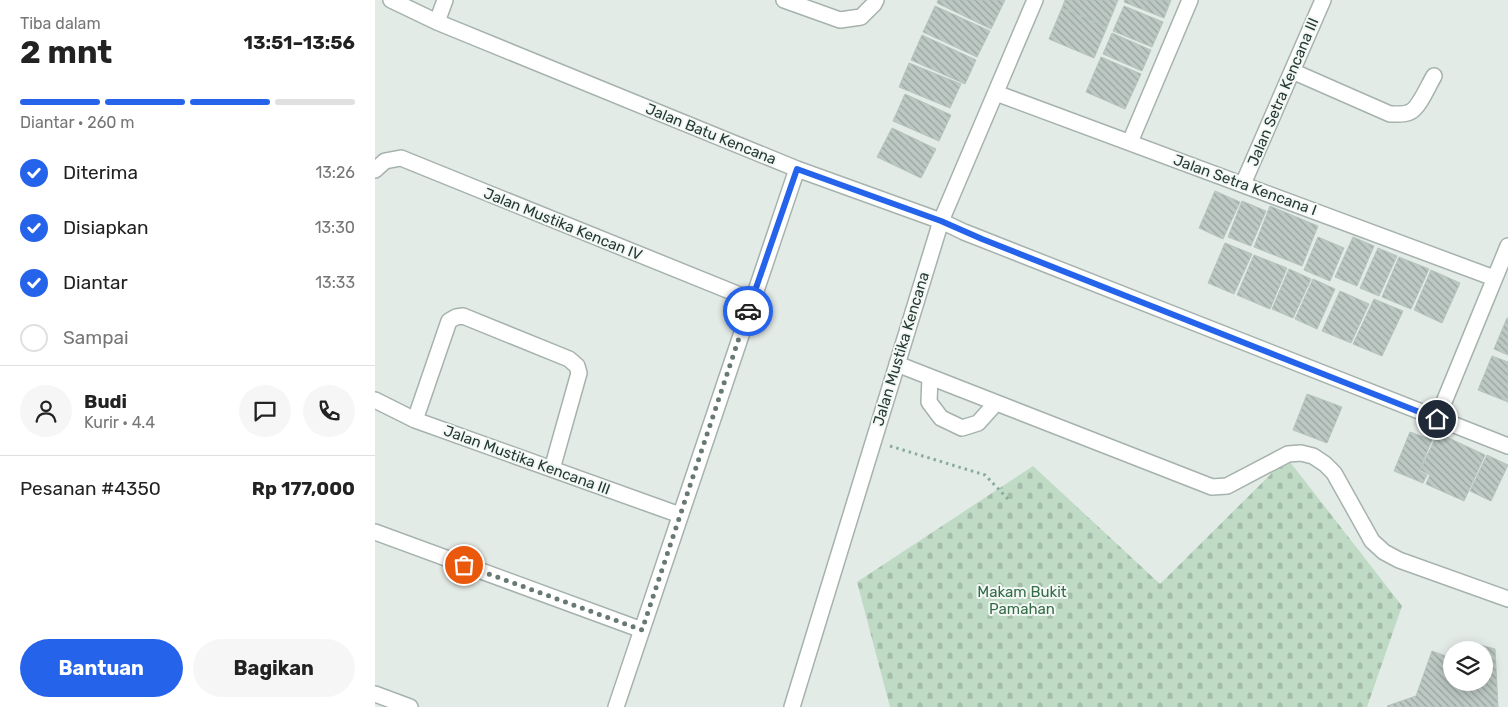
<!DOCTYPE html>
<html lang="id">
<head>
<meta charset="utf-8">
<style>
  :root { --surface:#fff; --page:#f6f6f6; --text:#222; --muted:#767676; --line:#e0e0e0; --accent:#2563eb }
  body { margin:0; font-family:Rubik,sans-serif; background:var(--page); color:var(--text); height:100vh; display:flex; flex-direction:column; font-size:19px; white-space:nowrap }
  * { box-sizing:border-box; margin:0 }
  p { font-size:16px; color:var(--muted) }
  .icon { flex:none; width:28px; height:28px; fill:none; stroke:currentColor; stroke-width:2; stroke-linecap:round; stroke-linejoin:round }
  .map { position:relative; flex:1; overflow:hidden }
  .drawer { display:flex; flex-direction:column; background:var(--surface); width:375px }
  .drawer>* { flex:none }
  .controls { position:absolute; left:1068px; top:641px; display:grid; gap:10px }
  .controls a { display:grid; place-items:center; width:50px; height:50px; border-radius:50%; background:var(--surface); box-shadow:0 2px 12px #0003; font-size:25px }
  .pin { position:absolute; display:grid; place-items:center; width:42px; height:42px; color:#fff; margin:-21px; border:2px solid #fff; border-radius:50%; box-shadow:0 1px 5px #0007 }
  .courier { position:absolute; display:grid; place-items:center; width:50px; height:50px; margin:-25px; border:4px solid #2563eb; border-radius:50%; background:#fff; color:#222; box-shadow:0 1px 6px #0007 }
  .overview em { font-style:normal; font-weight:700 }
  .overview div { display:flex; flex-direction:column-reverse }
  .overview { display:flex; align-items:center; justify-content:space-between; height:85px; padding:0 20px }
  h1 { font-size:32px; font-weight:700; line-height:38px }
  .bar { display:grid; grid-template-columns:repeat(4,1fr); gap:8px 5px; align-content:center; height:60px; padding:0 20px }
  .bar i { height:6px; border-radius:4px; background:var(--line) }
  .bar .selected { background:var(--accent) }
  .bar p { grid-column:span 4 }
  .line { display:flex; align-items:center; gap:12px; padding:0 20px; border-top:1px solid var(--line) }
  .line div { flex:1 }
  .round { display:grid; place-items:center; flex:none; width:52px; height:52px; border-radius:26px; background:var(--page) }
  ol { padding:0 20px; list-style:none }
  li { display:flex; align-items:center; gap:15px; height:55px }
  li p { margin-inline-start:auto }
  li .icon { padding:5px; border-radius:50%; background:var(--accent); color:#fff; stroke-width:4 }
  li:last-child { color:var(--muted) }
  li i { width:28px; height:28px; border:2px solid var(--line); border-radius:50% }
  .action { display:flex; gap:10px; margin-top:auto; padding:10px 20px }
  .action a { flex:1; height:58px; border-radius:30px; background:var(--accent); color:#fff; font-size:20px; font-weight:700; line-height:58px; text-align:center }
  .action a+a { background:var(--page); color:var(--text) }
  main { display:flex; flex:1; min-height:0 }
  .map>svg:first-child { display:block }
</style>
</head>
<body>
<main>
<section class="drawer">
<div class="overview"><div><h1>2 mnt</h1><p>Tiba dalam</p></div><em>13:51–13:56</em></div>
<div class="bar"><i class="selected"></i><i class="selected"></i><i class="selected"></i><i></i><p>Diantar · 260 m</p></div>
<ol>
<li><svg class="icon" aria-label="check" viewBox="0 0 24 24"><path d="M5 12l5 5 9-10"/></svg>Diterima<p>13:26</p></li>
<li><svg class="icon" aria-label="check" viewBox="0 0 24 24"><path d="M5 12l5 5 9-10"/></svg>Disiapkan<p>13:30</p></li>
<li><svg class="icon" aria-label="check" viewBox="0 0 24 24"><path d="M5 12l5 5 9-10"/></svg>Diantar<p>13:33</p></li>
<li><i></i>Sampai</li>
</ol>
<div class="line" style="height:90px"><a class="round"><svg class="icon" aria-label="person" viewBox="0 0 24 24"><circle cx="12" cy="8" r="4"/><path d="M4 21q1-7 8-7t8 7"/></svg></a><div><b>Budi</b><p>Kurir · 4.4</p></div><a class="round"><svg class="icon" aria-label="chat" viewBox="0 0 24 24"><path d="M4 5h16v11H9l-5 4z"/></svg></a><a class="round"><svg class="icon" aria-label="phone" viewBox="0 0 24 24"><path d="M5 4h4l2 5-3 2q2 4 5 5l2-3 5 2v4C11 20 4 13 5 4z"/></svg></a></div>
<div class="line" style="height:65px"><div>Pesanan #4350</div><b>Rp 177,000</b></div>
<div class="action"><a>Bantuan</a><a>Bagikan</a></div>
</section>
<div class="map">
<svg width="1133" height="707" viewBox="0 0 1133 707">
  <defs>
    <pattern id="cemetery-stones" width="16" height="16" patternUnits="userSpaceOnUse" patternTransform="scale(1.25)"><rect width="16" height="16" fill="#bfdac5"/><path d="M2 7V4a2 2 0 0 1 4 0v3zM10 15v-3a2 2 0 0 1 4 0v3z" fill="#a4bcaa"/></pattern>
    <pattern id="building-back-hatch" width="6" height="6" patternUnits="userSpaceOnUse" patternTransform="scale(1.25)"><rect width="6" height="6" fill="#bcc8c3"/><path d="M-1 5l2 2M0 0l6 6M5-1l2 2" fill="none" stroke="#99a39f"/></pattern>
  </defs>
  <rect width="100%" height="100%" fill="#e3ebe7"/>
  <path fill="url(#cemetery-stones)" d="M912 458 1027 606 992 707H515L482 582 658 466 785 584Z"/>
  <path fill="url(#building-back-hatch)" stroke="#b6c4be" d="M563 0H630L616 29 562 3Z
    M690 0H743L732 27 687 8Z
    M750 0H796L789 18 749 2Z
    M560 6 615 31 602 57 548 32Z
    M749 6 788 22 777 47 738 31Z
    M687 8 732 27 719 58 674 39Z
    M737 33 776 50 767 71 728 54Z
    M547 35 601 60 590 84 536 60Z
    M726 57 766 74 750 109 711 92Z
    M534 63 586 84 575 108 524 87Z
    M530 94 576 115 564 141 518 121Z
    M517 128 561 149 546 178 502 157Z
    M840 191 865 202 848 239 824 228Z
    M867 201 891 211 876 246 853 237Z
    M895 206 943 226 927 266 879 247Z
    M943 237 969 248 955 281 929 270Z
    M978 237 999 246 982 286 960 277Z
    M850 243 877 254 859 294 833 283Z
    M1003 248 1022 256 1004 296 985 288Z
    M879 255 912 268 895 309 862 295Z
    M1024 257 1054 269 1036 309 1007 297Z
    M914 269 936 279 918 318 897 309Z
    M1056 270 1085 283 1067 323 1039 310Z
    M938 279 960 289 942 329 920 319Z
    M965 291 994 304 976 343 947 331Z
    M999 299 1028 311 1007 356 978 344Z
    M1132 318H1133V355L1119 349Z
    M1117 356 1133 362V402L1103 390Z
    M932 394 967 407 952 443 918 430Z
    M1035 432 1057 440 1044 471 1052 475 1048 483 1019 471Z
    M1063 433 1110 455 1089 501 1051 484 1055 475 1045 470Z
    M1112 455 1133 465 1116 501 1095 491Z
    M1095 642 1120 649 1123 707H1013L1012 706 1041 696 1057 651 1076 658V682H1109V650H1090Z"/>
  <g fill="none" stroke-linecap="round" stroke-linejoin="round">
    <g stroke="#a6b2ae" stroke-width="18">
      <path id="street" d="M16 0 62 22 422 169 566 221 589 232 1133 446
        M409 0 465 20 486 17 499 4 501 0
        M62 22 70 0
        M917 71 1015 114C1021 114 1029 115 1035 112 1044 108 1053 86 1059 76
        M621 93 1119 278
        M755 142 815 0
        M0 170 10 161 26 158 377 300
        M868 184 948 0
        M522 364 837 487 852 486 913 454 926 453 938 456 950 464 959 473 997 541 1009 552 1024 560 1133 599
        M555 377 554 402 566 418 587 428 603 423 621 403
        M0 400 40 420 305 515
        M1062 419 1133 246
        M40 420 74 321 81 317 88 316 194 359 202 366 204 373 177 469
        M0 532 267 630
        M241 707 422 169
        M417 707 566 221 660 0"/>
    </g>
    <g stroke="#a3b5ae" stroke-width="18">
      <path id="secondary" d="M0 694 35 707"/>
    </g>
    <path stroke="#87ab9e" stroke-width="3" stroke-dasharray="2.5 4" stroke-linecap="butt" d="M515 446 610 475 633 499"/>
    <use href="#street" stroke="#fff" stroke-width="15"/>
    <use href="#secondary" stroke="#fff" stroke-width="15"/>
  </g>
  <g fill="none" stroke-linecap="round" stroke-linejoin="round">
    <path stroke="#687873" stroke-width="5" stroke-dasharray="0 9" d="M89 565 267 630 373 311"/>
    <path stroke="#2563eb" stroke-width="6" d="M373 311 422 169 566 221 607 239 1062 419"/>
  </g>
  <g text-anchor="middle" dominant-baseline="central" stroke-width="4" stroke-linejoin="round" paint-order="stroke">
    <g font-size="15" fill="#253a34" stroke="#f3f8f5">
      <text transform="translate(908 92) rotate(-67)">Jalan Setra Kencana III</text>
      <text transform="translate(336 134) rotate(22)">Jalan Batu Kencana</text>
      <text transform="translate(870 185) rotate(20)">Jalan Setra Kencana I</text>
      <text transform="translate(188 224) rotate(22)">Jalan Mustika Kencan IV</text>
      <text transform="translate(526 349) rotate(-73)">Jalan Mustika Kencana</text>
      <text transform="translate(152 460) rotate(20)">Jalan Mustika Kencana III</text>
    </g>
    <g font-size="15" fill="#346c47" stroke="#f3f8f5">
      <text x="647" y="592">Makam Bukit<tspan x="647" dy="17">Pamahan</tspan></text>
    </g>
  </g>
</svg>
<div class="controls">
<a><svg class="icon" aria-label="layers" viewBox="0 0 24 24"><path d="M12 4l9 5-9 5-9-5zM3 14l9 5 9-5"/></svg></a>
</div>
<div class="pin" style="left:89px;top:565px;background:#ea580c"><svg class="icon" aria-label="bag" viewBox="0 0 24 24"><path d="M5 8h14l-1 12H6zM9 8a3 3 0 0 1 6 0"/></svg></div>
<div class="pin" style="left:1062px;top:419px;background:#1f2937"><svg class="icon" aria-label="home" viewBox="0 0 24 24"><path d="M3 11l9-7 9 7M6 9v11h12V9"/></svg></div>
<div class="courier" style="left:373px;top:311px"><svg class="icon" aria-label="car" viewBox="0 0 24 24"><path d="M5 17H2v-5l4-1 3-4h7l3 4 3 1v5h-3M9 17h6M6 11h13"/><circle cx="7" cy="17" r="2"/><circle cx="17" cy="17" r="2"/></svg></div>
</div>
</main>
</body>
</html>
